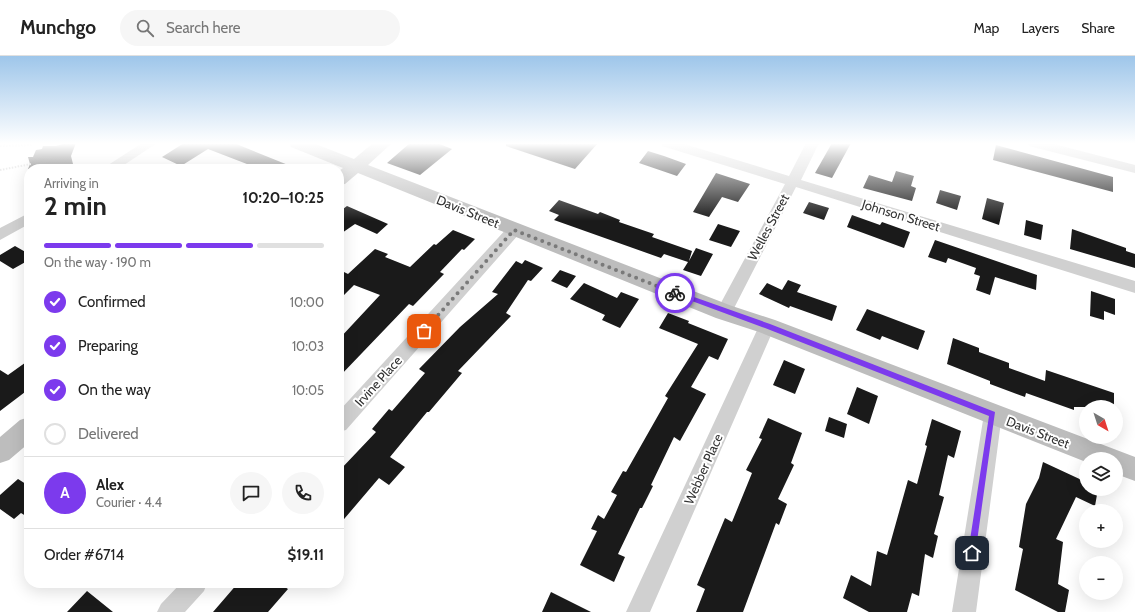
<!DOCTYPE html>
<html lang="en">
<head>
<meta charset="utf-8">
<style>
  :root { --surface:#fff; --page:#f6f6f6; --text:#222; --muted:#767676; --line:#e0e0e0; --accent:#7c3aed }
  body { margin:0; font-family:Cabin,sans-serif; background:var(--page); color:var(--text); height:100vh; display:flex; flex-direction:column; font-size:15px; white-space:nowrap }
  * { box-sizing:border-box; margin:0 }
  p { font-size:13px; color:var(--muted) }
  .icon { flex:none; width:22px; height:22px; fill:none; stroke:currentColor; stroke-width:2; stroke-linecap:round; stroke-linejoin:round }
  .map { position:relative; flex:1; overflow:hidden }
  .panel { position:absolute; left:24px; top:108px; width:320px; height:424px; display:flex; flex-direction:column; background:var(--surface); border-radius:16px; box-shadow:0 4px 16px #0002 }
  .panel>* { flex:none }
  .needle { width:26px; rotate:141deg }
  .buttons { position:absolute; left:1079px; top:344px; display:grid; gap:8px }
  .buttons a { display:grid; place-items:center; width:44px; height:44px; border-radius:50%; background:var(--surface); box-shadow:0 4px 16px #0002; font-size:20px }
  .pin { position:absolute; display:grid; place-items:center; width:34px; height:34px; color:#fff; margin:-17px; border-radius:8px; box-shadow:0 2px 6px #0006 }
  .courier { position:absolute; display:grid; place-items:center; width:40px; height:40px; margin:-20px; border:3px solid #7c3aed; border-radius:50%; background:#fff; color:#222; box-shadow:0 1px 5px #0007 }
  .summary em { font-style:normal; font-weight:700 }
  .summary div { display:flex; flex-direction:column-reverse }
  .summary { display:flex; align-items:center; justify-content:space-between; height:68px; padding:0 20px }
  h1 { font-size:26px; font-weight:700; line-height:30px }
  .bar { display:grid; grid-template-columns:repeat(4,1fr); gap:6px 4px; align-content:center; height:48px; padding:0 20px }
  .bar i { height:5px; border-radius:3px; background:var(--line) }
  .bar .active { background:var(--accent) }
  .bar p { grid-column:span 4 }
  .line { display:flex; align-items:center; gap:10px; padding:0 20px; border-top:1px solid var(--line) }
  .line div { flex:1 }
  .round { display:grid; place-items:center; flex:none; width:42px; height:42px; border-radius:21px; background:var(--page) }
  ol { padding:0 20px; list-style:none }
  li { display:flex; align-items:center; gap:12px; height:44px }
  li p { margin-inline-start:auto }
  li .icon { padding:4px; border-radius:50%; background:var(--accent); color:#fff; stroke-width:4 }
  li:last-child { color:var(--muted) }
  li i { width:22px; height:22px; border:2px solid var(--line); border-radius:50% }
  header { display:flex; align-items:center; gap:24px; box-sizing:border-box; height:56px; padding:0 20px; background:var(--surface); border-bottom:1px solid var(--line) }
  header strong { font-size:19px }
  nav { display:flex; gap:22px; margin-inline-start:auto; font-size:14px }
  .search { width:280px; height:36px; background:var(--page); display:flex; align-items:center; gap:10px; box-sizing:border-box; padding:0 14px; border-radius:22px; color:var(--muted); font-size:15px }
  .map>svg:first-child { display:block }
</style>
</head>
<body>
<header>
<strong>Munchgo</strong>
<div class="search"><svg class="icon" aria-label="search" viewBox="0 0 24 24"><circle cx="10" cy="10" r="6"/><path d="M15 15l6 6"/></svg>Search here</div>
<nav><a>Map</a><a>Layers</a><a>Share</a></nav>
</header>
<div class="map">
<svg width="1135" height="556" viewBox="0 0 1135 556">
  <rect width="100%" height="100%" fill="#fff"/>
  <path fill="#1a1a1a" d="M67 87H76L71 100 73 108 69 109 67 113H28L30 108 28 101H33L36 94 42 93 43 90H56Z
    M184 87H234L298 113H260L208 93 181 110 162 101Z
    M410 87H437L452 93 420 119 387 107Z
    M506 87H598L575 113 506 90Z
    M832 87H851L832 122 815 117Z
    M996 89 1113 121V136L993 104Z
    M648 95 664 100 686 108 677 120 639 107Z
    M896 115 914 120 911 130 916 132 912 145 863 132 869 119 892 126Z
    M716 117 750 128 738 146 722 141 709 161 693 156Z
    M940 134 961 140 957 154 936 147Z
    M987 142 1004 147 999 169 982 163Z
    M559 144 598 158 600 156 620 164 619 166 654 178 652 181 692 195 689 205 696 192 713 198 701 220 683 214 688 206 664 198 661 202 554 164 559 159 549 155Z
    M809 146 829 152 824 164 803 157Z
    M347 150 388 168 377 178 355 168 339 179V156Z
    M852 159 880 169 882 166 910 176 904 192 847 171Z
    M1026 164 1043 169 1041 184 1024 179Z
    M718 168 740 175 731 191 709 184Z
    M1072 173 1126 192V195L1135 198V212L1070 193Z
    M453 174 475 183 464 194 462 193 440 216 444 218 413 250 409 248 339 321V283L380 239 354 229 339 244V221L344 216 348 218 375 193 388 198 385 201 410 211 434 188 436 189Z
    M935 184 1037 219 1036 234 995 221 990 239 976 234 980 220 974 218 976 212 948 202 946 207 928 201Z
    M15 190 29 198V204L13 213 0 205V199Z
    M525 204 543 212 531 225 528 224 506 257 511 260 458 315 462 317 429 356H427L390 401 405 411 389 429 379 422 339 469V415L376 376 372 373 389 353 392 355 425 317 419 313 460 271 498 238 492 236 516 205 522 208Z
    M560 214 576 220 567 232 551 225Z
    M788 224 801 229 797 236 837 250 832 265 790 250 789 252 759 238 767 227 782 234Z
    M584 227 617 242 621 236 639 243 620 272 602 264 605 259 570 243Z
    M1091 235 1115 243V259L1104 255V264L1090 260Z
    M867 253 925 275 918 294 882 280 880 284 856 274Z
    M668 257 689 265 688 267 728 283 718 304 709 300 691 331 706 338 680 385 674 381 651 429 653 430 642 452H640L618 498 625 501 614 526 580 509 597 475 591 473 598 459 604 463 617 439 611 436 623 415 626 416 668 342 665 340 698 288 659 272Z
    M953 282 979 292V296L1009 307V312L1045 325 1046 314 1114 337V351H1074V354L1026 337 1025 341 990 328V325L947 308Z
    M29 304V333L0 355V314L8 319Z
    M784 304 805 313 795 338 773 329Z
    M857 331 878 340 869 368 847 358Z
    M829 361 847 368 844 382 825 375Z
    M768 362 802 377 791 407 794 409 778 443 787 448 779 469 776 467 743 556H696L705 533 697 529 725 462 732 466 752 417 746 414 762 383 759 382Z
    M932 363 961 375 954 402 948 399 939 439 944 441 934 478 938 480 933 502 925 498 919 540 912 537 907 556H869L843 542 851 519 871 530 877 495 887 499 908 424 917 428 927 390 925 389Z
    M1043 406 1086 426V433H1098L1095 450 1076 441 1056 483 1063 486 1058 528 1069 534 1065 556H1058L1015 534 1023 493 1019 491 1026 448 1039 422Z
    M18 423 29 430V462L21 457 14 463 0 453V439Z
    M238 527H279L288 533 268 556H213Z
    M87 535 113 556H67Z
    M551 536 591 556H542Z"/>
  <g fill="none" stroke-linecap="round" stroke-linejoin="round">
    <path stroke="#cdcdcd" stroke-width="2" stroke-dasharray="1.5 1.5" stroke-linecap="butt" d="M0 90 32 89
      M0 114 31 108"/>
    <path fill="#d0d0d0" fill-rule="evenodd" d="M142 87H157L118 113H102Z
      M661 87H681L789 120 806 87H819L801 124 1135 225V237L796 131 730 260 724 262 718 260 716 256 785 128 662 90Z
      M1028 87H1050L1135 109V117L1029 90Z
      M29 157V168L0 184V172Z
      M514 169 519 170 521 174 519 178 346 374 339 376V355L509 170Z
      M767 264 773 265 775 270 650 556H626L759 270 761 265Z
      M993 350 1000 352 1002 358 976 556H952L984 358 986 352Z
      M181 527H207L204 535 185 556H157L161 548Z"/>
    <path fill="#bdbdbd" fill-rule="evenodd" d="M289 87H313L354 103 373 87H392L368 109 732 250 775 264 1135 401V425L1116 418V403H1086V406L759 276 716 262 358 117 345 128 339 129V115L343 112 291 91Z
      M29 361V387L9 404 0 407V381L20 364Z"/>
  </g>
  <linearGradient id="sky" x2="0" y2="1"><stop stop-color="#9ec6ea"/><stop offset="0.53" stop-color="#fff"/><stop offset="1" stop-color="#fff" stop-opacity="0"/></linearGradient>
  <rect width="1135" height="165" fill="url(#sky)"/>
  <path fill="#7c3aed" d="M673 235H677L770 268 995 356 975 500 972 502 968 497 989 360 765 272 673 238Z"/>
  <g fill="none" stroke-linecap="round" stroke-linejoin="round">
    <path stroke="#7a7a7a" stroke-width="4" stroke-dasharray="0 7.2" d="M424 275 514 174 675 237"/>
  </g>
  <g text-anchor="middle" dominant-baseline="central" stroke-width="4" stroke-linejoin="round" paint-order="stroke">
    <g font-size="13" fill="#333" stroke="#fff">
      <text transform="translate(468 155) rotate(22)">Davis Street</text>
      <text transform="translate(901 159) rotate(17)">Johnson Street</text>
      <text transform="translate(768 171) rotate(-62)">Welles Street</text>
      <text transform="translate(378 325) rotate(-48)">Irvine Place</text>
      <text transform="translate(1038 376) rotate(21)">Davis Street</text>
      <text transform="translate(703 413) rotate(-66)">Webber Place</text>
    </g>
  </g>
</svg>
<div class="buttons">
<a><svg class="needle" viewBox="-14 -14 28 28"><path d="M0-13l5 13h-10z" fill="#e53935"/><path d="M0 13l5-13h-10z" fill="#767676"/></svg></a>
<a><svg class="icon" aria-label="layers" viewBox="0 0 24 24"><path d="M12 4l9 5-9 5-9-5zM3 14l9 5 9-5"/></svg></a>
<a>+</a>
<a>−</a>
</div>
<div class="pin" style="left:424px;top:275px;background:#ea580c"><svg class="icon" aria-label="bag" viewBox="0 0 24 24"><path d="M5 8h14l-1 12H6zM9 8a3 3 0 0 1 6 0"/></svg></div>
<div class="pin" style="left:972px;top:497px;background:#1f2937"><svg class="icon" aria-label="home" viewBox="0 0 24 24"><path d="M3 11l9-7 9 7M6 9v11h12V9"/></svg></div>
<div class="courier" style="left:675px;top:237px"><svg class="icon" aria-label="bike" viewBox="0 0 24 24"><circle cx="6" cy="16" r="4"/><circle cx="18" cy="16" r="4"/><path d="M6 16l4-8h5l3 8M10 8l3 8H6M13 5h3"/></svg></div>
<section class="panel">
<div class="summary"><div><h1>2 min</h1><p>Arriving in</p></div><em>10:20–10:25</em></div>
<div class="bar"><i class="active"></i><i class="active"></i><i class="active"></i><i></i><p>On the way · 190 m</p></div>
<ol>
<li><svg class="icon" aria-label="check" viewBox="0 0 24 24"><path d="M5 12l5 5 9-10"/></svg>Confirmed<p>10:00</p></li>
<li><svg class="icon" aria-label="check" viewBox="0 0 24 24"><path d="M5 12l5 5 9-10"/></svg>Preparing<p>10:03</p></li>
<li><svg class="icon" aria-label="check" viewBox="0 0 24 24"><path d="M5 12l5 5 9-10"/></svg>On the way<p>10:05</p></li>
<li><i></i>Delivered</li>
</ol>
<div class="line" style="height:72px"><b class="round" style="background:var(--accent);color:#fff">A</b><div><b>Alex</b><p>Courier · 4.4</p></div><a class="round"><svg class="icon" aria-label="chat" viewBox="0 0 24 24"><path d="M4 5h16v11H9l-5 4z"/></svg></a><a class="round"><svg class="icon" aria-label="phone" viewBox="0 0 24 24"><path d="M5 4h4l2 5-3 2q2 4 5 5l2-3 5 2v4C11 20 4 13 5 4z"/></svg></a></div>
<div class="line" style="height:52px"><div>Order #6714</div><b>$19.11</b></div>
</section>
</div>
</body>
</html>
